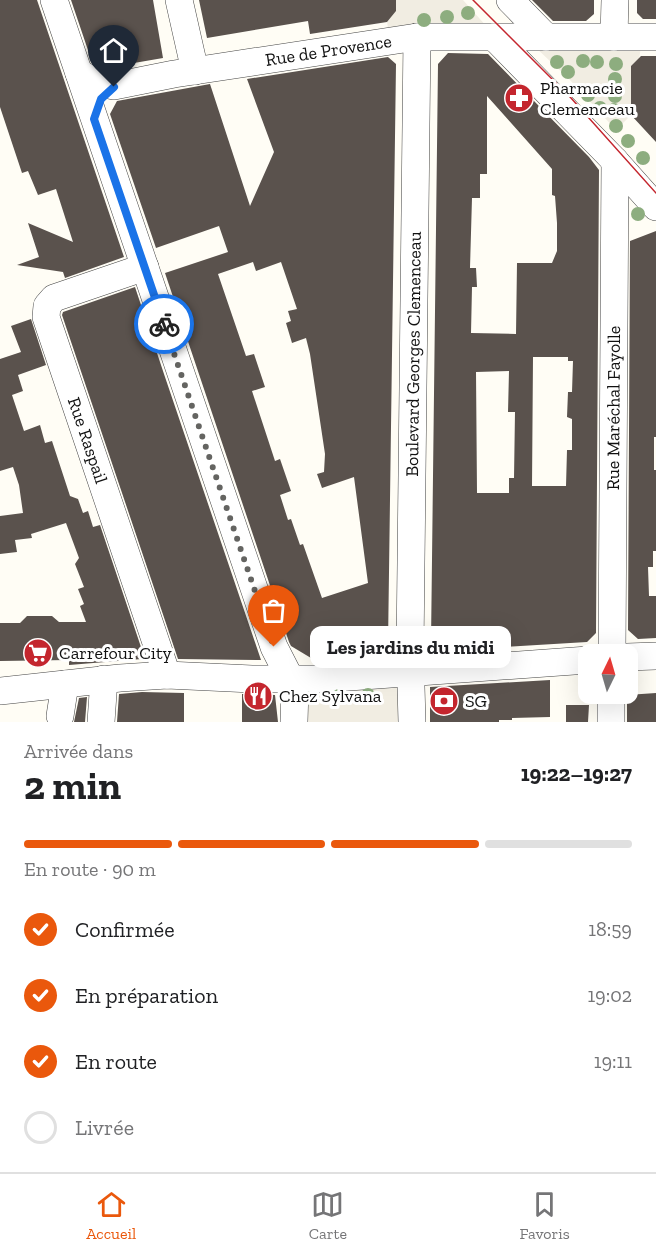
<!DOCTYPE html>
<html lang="fr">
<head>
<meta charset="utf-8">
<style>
  :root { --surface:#fff; --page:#f6f6f6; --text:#202124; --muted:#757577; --line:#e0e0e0; --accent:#ea580c }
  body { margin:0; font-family:"Zilla Slab",serif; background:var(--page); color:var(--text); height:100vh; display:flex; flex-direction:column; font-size:22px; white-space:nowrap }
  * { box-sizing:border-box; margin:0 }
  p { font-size:20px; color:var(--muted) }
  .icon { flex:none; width:33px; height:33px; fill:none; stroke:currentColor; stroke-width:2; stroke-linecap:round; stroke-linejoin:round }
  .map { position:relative; height:722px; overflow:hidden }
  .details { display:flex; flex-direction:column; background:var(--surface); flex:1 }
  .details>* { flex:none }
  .needle { width:39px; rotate:5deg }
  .controls { position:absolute; left:578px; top:644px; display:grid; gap:12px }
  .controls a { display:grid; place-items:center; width:60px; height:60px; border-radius:12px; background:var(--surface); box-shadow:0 6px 24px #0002; font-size:30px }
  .pin { position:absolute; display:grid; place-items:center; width:51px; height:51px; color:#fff; margin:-62px -26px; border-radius:50% 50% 50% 0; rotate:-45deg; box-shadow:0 0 6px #0007 }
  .pin .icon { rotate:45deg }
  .courier { position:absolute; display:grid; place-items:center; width:60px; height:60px; margin:-30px; border:4px solid #1a73e8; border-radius:50%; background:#fff; color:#222; box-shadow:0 2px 8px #0007 }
  .bubble { position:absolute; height:42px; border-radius:12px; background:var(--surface); box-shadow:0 6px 24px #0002; font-size:20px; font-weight:700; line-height:42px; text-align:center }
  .head em { font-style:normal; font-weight:700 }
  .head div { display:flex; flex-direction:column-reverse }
  .head { display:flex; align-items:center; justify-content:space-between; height:102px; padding:0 24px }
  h1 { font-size:39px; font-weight:700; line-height:45px }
  .bar { display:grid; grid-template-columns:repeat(4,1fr); gap:9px 6px; align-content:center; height:72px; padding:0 24px }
  .bar i { height:8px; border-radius:4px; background:var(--line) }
  .bar .selected { background:var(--accent) }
  .bar p { grid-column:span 4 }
  ol { padding:0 24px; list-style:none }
  li { display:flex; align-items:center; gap:18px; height:66px }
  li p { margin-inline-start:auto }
  li .icon { padding:6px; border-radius:50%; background:var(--accent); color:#fff; stroke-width:4 }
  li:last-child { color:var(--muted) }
  li i { width:33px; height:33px; border:3px solid var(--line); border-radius:50% }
  .tab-bar { display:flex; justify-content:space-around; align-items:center; height:84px; border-top:2px solid var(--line); background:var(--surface); font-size:16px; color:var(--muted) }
  .tab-bar a { display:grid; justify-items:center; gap:3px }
  .tab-bar .selected { color:var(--accent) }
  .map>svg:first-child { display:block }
</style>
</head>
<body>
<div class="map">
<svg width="656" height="722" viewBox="0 0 656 722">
  <rect width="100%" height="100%" fill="#fffdf5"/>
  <path fill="#f1ede2" d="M396 0H463L488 28 389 34 387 22 396 11Z
    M533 45 641 46 631 115 616 130 570 80Z
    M395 688H399L408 722H300L304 696 310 693Z"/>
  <path fill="#5a524d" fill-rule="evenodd" d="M0 0H37L124 257 65 278 63 272 17 265 39 257 28 223 73 242 56 189 38 195 28 171 22 173 0 107Z
    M71 0H153L163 58 105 68 92 62Z
    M199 0H396V11L387 22 310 34 308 21 207 38Z
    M532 0H594V14L586 21H553Z
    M637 0H656V19H643L637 13Z
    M448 53 488 54 589 157 599 170 596 633 587 642 440 651 431 642 438 64ZM487 96 552 169V195L555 196 557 223V251L552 263H517L516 334 471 333 472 287H477L476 268H470L472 198H480V174H487ZM533 357H568V361H573L572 392H568L567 417 572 419V450H567L566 486H532ZM509 371 508 412H515L514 478H509V493H477L476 372Z
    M641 56H656V142L631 115V66Z
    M388 57 396 64 388 645 378 655 311 658 291 646 289 642 165 273 228 252 219 226 156 248 110 114 117 101 210 84 250 206 274 152 247 79ZM253 262 256 271 281 262 297 309 288 311 291 321 286 323 292 343 306 338 310 354 325 454 324 472 317 474 322 488 354 477 368 583 322 598 303 544 300 545 291 519 288 520 280 495 291 491 280 459 275 461 252 391 265 387 254 354 246 356 218 274Z
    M656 231V437H654V470H656V551H653V567H648L649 596H656V638L638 639 628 630 630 241Z
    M135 287 165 377 261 660 178 659 62 315 63 312Z
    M31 319 46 365 18 375 23 391 12 395 24 431 40 425 45 443 52 441 70 496 78 499 83 513 88 511 93 527 100 525 144 656 142 659 69 665V660L0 661V623H20L27 616H52L59 622H86L80 606 84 604 78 589 84 587 75 564 79 558 66 523 31 534 32 538 15 540 17 552 0 554V516L23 513 19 485 13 467 0 471V359L21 352 11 326Z
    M550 680V717L512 718V720H499V722H430V687Z
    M142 692 184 693V722H117L119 694Z
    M656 693V722H627V695Z
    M242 694 275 695 278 722H242Z
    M87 697 85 722H74L79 698Z
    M566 705H589L588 722H566Z"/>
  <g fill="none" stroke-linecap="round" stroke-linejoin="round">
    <g stroke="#444" stroke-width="28">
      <g id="minor">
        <path d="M54 0 274 647 295 688 294 722"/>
        <path d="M179 0 195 71"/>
        <path d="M510 0 546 37"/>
        <path d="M494 37 615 161 656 207"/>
        <path d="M614 37 615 0"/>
        <path id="s1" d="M79 73 96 82 114 86 174 74 417 37H656"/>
        <path id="s2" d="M145 267 54 298 47 306 46 317 167 675"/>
        <path id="s3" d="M612 654 615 161"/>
        <path d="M627 657 656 656"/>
        <path d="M0 691 120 678 167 675 252 679H321L588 660"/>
        <path d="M60 716 65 684"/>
        <path d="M101 722 104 679"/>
        <path id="s4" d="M412 722 410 651 417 37"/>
        <path d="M611 722V693"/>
      </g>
    </g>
    <use href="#minor" stroke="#fff" stroke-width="27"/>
    <path stroke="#c4262e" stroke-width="1.5" d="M473 0 571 98 656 193"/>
  </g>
  <g fill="#8dad7f">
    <circle cx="468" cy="13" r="7"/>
    <circle cx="447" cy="17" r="7"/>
    <circle cx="424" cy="20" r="7"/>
    <circle cx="583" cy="61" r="7"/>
    <circle cx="557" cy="62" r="7"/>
    <circle cx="597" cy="62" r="7"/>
    <circle cx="616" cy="64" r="7"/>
    <circle cx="568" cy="72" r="7"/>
    <circle cx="615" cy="79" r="7"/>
    <circle cx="588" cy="95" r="7"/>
    <circle cx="615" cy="96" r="7"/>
    <circle cx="600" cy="108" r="7"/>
    <circle cx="614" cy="110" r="7"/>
    <circle cx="616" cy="126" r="7"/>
    <circle cx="628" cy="141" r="7"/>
    <circle cx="643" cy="158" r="7"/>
    <circle cx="638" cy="214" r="7"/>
    <circle cx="368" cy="695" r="7"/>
    <circle cx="339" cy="696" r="7"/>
    <circle cx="311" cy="698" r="7"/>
  </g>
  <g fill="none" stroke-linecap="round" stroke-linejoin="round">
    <path stroke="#646461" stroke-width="6" stroke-dasharray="0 10.8" d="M164 324 274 647"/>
    <path stroke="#1a73e8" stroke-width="8" d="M114 87 101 99 94 119 164 324"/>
  </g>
  <defs>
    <g id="pharmacy-disc" transform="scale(1.5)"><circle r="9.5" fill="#c4262e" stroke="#fff"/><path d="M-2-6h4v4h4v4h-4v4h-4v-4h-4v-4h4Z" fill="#fff"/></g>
    <g id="supermarket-disc" transform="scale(1.5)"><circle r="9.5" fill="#c4262e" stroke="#fff"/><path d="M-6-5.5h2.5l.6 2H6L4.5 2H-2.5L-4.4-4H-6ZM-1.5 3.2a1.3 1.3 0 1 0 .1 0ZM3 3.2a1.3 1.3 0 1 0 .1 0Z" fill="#fff"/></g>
    <g id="restaurant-disc" transform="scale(1.5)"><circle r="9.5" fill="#c4262e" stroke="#fff"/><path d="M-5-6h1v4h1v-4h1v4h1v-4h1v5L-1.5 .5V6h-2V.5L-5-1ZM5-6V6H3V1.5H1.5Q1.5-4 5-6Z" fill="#fff"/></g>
    <g id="bank-disc" transform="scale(1.5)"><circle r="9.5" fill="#c4262e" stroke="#fff"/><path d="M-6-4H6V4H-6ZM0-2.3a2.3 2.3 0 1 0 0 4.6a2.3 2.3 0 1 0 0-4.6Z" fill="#fff"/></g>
  </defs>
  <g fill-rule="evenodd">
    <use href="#pharmacy-disc" x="519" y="98"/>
    <use href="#supermarket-disc" x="38" y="653"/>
    <use href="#restaurant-disc" x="258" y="696"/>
    <use href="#bank-disc" x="444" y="701"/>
  </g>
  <g text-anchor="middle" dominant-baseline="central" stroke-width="6" stroke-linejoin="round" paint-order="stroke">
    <g font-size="18" fill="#111" stroke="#fff">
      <text stroke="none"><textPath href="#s1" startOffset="255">Rue de Provence</textPath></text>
      <text stroke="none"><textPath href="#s4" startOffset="368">Boulevard Georges Clemenceau</textPath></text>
      <text stroke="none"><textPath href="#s3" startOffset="246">Rue Maréchal Fayolle</textPath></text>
      <text stroke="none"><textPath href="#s2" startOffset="248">Rue Raspail</textPath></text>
    </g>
    <g font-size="18" fill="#111" stroke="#fff" text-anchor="start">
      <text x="540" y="88">Pharmacie<tspan x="540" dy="21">Clemenceau</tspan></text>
      <text x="59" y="653">Carrefour City</text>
      <text x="279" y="696">Chez Sylvana</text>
      <text x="465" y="701">SG</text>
    </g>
  </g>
</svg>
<div class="controls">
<a><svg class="needle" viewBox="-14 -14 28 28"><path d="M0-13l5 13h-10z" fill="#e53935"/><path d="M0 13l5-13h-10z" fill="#757577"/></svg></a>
</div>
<div class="pin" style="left:274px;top:647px;background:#ea580c"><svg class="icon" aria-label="bag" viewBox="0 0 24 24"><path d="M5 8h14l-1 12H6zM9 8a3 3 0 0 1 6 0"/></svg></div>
<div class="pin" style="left:114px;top:87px;background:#1f2937"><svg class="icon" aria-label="home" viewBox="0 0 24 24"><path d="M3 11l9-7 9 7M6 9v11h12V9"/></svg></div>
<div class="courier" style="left:164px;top:324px"><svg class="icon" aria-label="bike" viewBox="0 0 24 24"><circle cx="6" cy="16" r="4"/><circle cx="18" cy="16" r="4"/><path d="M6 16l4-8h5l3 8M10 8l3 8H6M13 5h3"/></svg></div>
<div class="bubble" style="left:310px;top:626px;width:201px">Les jardins du midi</div>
</div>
<section class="details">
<div class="head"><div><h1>2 min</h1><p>Arrivée dans</p></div><em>19:22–19:27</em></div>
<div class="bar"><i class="selected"></i><i class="selected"></i><i class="selected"></i><i></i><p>En route · 90 m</p></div>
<ol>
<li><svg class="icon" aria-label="check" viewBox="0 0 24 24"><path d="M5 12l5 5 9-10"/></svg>Confirmée<p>18:59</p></li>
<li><svg class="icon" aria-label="check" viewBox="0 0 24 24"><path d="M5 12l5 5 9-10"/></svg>En préparation<p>19:02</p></li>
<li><svg class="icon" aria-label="check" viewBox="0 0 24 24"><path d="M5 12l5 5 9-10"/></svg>En route<p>19:11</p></li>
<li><i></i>Livrée</li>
</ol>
</section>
<nav class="tab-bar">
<a class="selected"><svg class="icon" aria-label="home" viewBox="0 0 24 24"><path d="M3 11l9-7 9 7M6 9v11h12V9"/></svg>Accueil</a>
<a><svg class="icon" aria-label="map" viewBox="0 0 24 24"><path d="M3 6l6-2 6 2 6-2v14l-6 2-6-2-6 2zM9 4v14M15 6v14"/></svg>Carte</a>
<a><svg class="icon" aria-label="saved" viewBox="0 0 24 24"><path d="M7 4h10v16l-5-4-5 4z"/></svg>Favoris</a>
</nav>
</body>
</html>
